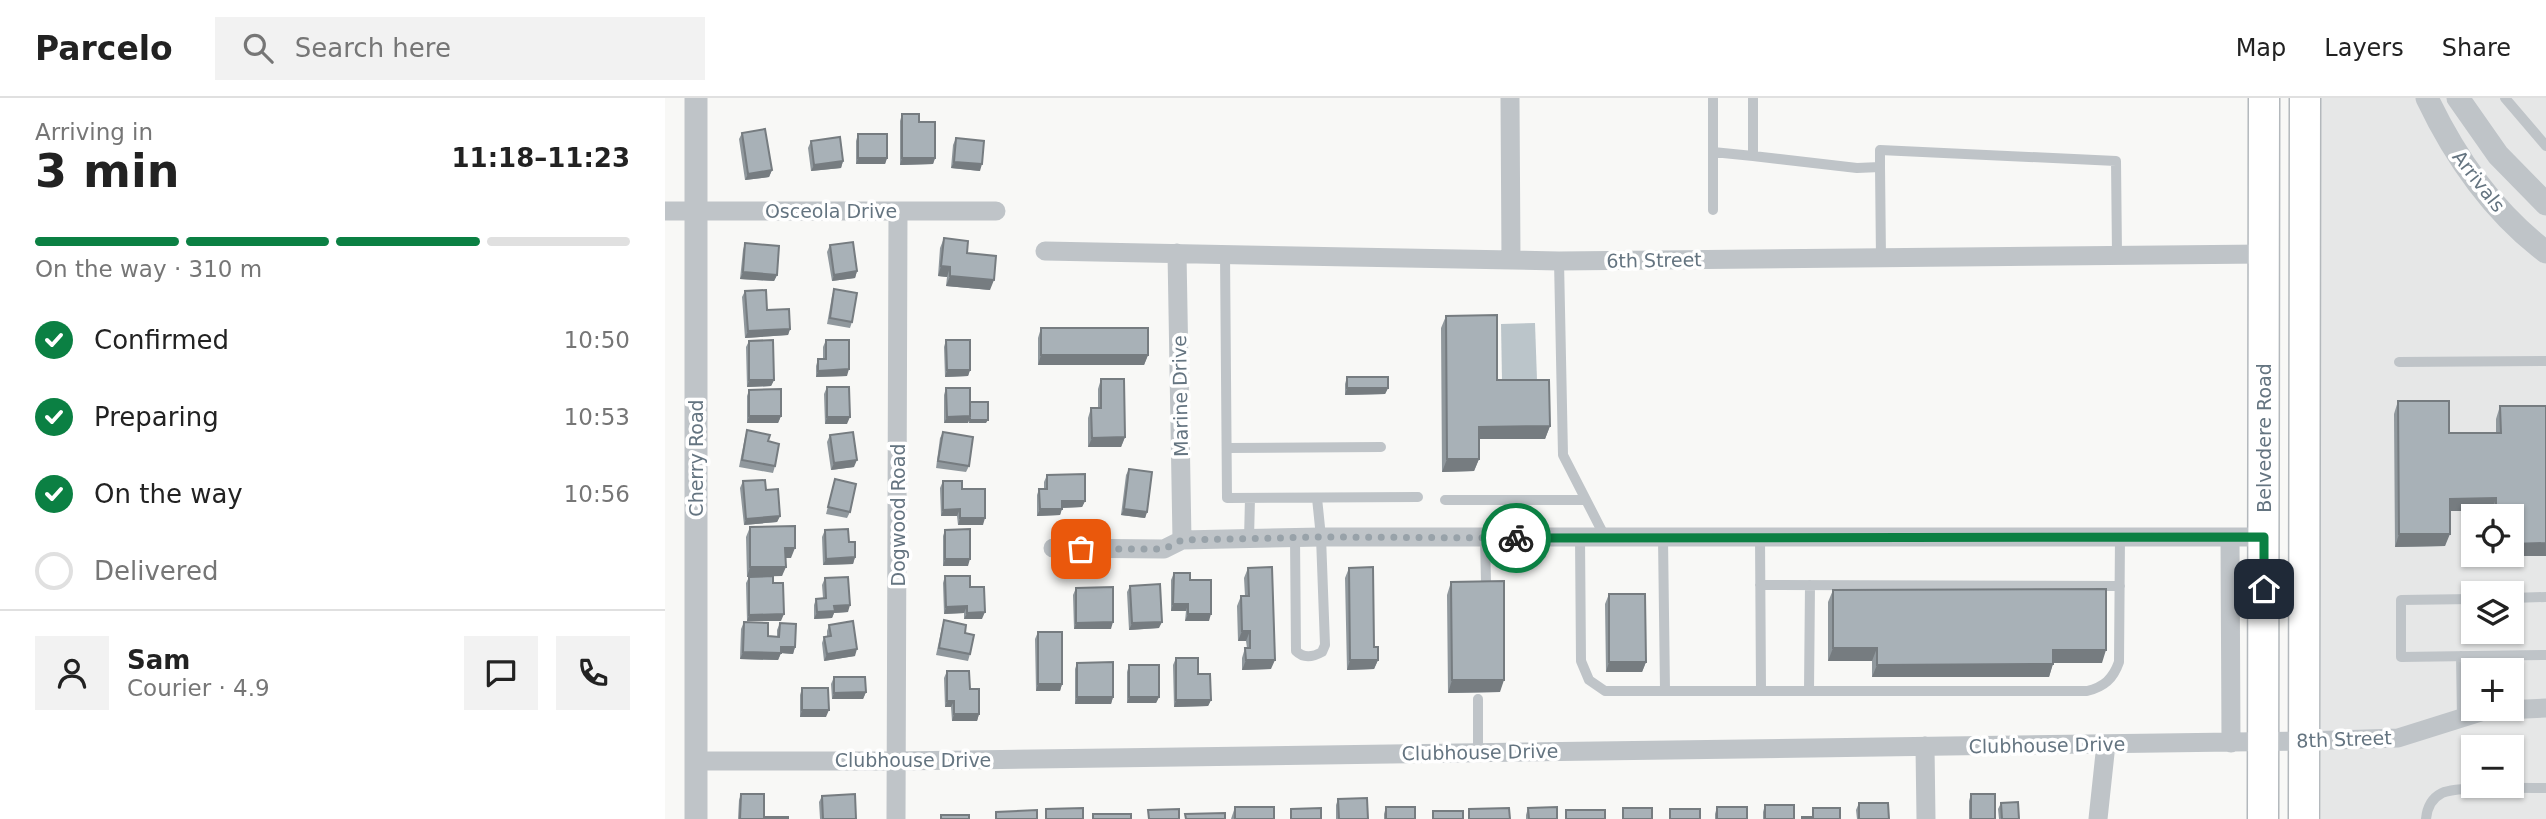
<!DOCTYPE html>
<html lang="en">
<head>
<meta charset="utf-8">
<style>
  :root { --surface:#fff; --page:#f2f2f2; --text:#222; --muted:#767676; --line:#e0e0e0; --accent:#0b8043 }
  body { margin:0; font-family:"DejaVu Sans",sans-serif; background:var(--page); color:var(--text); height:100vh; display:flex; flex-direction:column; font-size:26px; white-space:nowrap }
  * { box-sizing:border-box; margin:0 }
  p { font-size:23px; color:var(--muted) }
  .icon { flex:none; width:38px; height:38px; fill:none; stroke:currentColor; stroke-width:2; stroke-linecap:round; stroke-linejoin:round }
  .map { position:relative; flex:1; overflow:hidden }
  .sheet { display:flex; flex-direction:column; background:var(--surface); width:665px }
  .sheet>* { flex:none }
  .controls { position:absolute; left:1796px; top:406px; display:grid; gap:14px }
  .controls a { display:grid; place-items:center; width:63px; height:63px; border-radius:0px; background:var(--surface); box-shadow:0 2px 5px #0004; font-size:35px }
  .pin { position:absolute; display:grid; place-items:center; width:60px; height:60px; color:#fff; margin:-30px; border-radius:14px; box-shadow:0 4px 10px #0006 }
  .courier { position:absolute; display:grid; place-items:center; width:70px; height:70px; margin:-35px; border:5px solid #0b8043; border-radius:50%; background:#fff; color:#222; box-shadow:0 2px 9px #0007 }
  .headline em { font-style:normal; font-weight:600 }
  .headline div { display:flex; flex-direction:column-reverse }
  .headline { display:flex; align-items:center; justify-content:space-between; height:119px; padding:0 35px }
  h1 { font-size:46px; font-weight:600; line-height:52px }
  .bar { display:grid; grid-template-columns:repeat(4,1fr); gap:10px 7px; align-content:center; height:84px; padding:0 35px }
  .bar i { height:9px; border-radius:5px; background:var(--line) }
  .bar .selected { background:var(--accent) }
  .bar p { grid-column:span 4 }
  .line { display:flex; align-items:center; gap:18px; padding:0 35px; border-top:2px solid var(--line) }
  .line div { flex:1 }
  .round { display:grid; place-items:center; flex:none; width:74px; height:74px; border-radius:0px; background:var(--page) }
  ol { padding:0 35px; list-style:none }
  li { display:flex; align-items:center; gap:21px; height:77px }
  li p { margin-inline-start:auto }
  li .icon { padding:7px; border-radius:50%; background:var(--accent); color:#fff; stroke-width:4 }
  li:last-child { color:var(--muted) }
  li i { width:38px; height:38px; border:4px solid var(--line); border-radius:50% }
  header { display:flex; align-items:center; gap:42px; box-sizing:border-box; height:98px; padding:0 35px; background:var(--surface); border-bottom:2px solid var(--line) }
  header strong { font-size:33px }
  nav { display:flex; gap:38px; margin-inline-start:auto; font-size:24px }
  .search { width:490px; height:63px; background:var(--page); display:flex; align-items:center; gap:18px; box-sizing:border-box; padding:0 24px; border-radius:0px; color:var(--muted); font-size:26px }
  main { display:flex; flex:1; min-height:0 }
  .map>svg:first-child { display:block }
</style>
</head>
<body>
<header>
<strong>Parcelo</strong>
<div class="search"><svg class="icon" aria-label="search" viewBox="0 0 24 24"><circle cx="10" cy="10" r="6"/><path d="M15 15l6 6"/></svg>Search here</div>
<nav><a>Map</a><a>Layers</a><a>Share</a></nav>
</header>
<main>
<section class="sheet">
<div class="headline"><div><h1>3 min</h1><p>Arriving in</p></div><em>11:18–11:23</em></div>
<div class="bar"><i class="selected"></i><i class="selected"></i><i class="selected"></i><i></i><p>On the way · 310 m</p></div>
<ol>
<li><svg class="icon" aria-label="check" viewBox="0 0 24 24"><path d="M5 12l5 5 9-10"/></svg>Confirmed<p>10:50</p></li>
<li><svg class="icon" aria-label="check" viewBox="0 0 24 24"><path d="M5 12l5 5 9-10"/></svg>Preparing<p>10:53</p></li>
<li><svg class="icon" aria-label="check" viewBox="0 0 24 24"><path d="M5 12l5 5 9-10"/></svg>On the way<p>10:56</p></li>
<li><i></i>Delivered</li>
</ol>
<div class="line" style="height:126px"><a class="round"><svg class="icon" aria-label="person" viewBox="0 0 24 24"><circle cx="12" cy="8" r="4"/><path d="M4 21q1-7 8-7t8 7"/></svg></a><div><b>Sam</b><p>Courier · 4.9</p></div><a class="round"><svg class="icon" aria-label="chat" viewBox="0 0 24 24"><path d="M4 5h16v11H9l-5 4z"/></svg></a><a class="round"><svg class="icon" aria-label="phone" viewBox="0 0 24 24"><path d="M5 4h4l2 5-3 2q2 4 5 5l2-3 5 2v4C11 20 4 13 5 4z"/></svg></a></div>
</section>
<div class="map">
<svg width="1881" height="721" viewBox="0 0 1881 721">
  <rect width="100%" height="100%" fill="#f8f8f6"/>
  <path fill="#e6e7e7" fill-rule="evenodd" d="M1656 0H1881V721H1656ZM1808 418H1846V457H1808ZM1808 495H1846V534H1808ZM1808 572H1846V611H1808ZM1808 649H1846V688H1808Z"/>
  <path fill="#bbc5ca" d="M870 225 872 282 837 283 836 226Z"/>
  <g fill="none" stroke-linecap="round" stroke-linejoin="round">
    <g stroke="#b3b8bc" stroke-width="33">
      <path id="primary" d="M1598 721 1599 0
        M1639 721 1640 0"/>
    </g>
    <path stroke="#bfc4c8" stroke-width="10" d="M1048 0V112
      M1088 0V58L1192 70 1215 69 1216 160
      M1840 0 1881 48
      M1048 54 1088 58
      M1215 69V52L1451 63 1452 157
      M560 156 562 400 753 399
      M894 163 898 357 940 439
      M1734 264 1881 263
      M562 350 716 349
      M780 402H921
      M630 440 631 553C639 561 648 559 657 554L660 547 656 439 652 400
      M820 440 821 484
      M915 440 916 563 924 582 940 593H1422C1439 589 1448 581 1454 564L1455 439
      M998 440 1000 592
      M1095 440 1096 592
      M584 441 585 400
      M1095 487 1455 488
      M1846 500 1881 499
      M1808 501 1736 502V559L1881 557
      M1796 558 1797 620
      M1144 592 1145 487
      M813 601V654
      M1761 721C1762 710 1767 700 1777 695 1792 688 1861 690 1881 690"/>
    <path stroke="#bfc4c8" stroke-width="19" d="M845 0 846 162
      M0 113H331
      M380 153 894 163 1599 156
      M512 155 517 442
      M1565 439 1566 645
      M388 450 499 451 517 442 656 439H1599
      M1260 648 1261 721
      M31 663H232L1639 643 1733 640 1819 613 1881 610
      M231 721 233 113
      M1433 721 1441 646"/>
    <path stroke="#bfc4c8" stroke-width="23" d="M31 0V721
      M1762 0C1790 59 1828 114 1881 154
      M1793 0 1833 57 1881 106"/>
    <use href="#primary" stroke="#fff" stroke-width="30"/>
  </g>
  <path fill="#90989d" d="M237 16 254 24 270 60 268 66 235 67V23Z
    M77 35 107 72 104 79 80 82 74 41Z
    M193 36 222 60 220 66H191V43Z
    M291 40 315 73 286 70 288 47Z
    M146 43 178 63 176 70 146 73 143 50Z
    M279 140 302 155 325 192 281 188 282 179 273 178 275 150Z
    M80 145 112 177 109 183 75 181 78 152Z
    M165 147 192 173 190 180 167 183 162 154Z
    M169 191 187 224 185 230 162 226 167 198Z
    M80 193 125 231 123 237 80 240 77 199Z
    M781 218 832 282 885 328 880 341H814V361L809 373 777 374 776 230Z
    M376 230 483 257 479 267H373V240Z
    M161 242 182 278 151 279V268L153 261H158V249Z
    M281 242 305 272 303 278 280 279 279 249Z
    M84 243 109 282 106 288 82 289 81 249Z
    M682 279 723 290 720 296 680 297V286Z
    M436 281 460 339 456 349H423V320L426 310H433V291Z
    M162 289 182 326H160L159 296Z
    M281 290 305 304 321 325H304V323L303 325H279V297Z
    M84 292 116 318 113 325H82V298Z
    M1733 303 1784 335H1831V321L1835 308H1881V458H1827V457H1846V418H1827V413H1785L1780 448 1730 449 1729 316Z
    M82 332 103 343 110 368 108 375 74 369 80 339Z
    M278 334 304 368 301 374 271 370 275 340Z
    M165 337 189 369 166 372 162 344Z
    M464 371 482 414 480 420 456 417 461 377Z
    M382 377 420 403 417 409 397 410 395 417 372 418V397L374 391H379V384Z
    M170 381 185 414 182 420 161 416Z
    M78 383 115 418 112 424 79 427 75 390Z
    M278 383 297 391 318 427H293L292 418H276L275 390Z
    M85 429 126 460H120L117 478H108V485L116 523H82L81 485 84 479H86H82L81 439Z
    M160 432 184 444 190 459 188 466 158 467 157 439Z
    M280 432 303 468H278V438Z
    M583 470 606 571 577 572V560L580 550H582L581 543H573L572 508 576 498H580L579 480Z
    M684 470 713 562 709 571 682 572 680 480Z
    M509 475 525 482 544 523H520L521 513H506V482Z
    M280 478 305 489 317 521H299V515L279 516 278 485Z
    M160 480 183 514 169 515 167 520 149 521V507L151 501 158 500 157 487Z
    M786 484 835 594 783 595 782 497Z
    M465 488 494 530 464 532 462 494Z
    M411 490 446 531H409L408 497Z
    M1168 492 1437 565H1388L1384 579H1207V563H1163V504Z
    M944 496 981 564 977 574H941L940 506Z
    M279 522 300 535 305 556 303 563 271 557 277 529Z
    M79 524 103 538 112 539V532L115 525 130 549 128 556 116 555 113 562 75 561 76 531Z
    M164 527 190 558 159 563 157 545 159 539 162 538V533Z
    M373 534 397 586 395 593H371L370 541Z
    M511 560 533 576 546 602 543 608 509 609 508 567Z
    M412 565 448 599 446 606H410V571Z
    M464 567 494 599 491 605H462V574Z
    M282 573 305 591 314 616 312 623H287L286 609H280L279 580Z
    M169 579 201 594 198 601H167L166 586Z
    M137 590 161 619H135V597Z
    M76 696 99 719 123 721H73L74 702Z
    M1306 696 1330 721H1304V703Z
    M157 698 191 721H155L154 704Z
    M673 701 703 721H671V707Z
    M1194 705 1224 721H1192L1191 712Z
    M1336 705 1354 721H1334L1333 711Z
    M1100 707 1129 721H1098V714Z
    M570 709 609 721H566Z
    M721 709 750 721H719V716Z
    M1052 709 1082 721H1050V716Z
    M863 710 892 721H861V717Z"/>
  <path fill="#767c80" d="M193 60H222L220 66H191Z
    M237 60H270L268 66 235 67Z
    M178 63 176 70 146 73 149 67Z
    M289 64 317 66 315 73 286 70Z
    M107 72 104 79 80 82 83 76Z
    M276 168 285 169 282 179 273 178Z
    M192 173 190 180 167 183 169 177Z
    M78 174 112 177 109 183 75 181Z
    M285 178 329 182 325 192 281 188Z
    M125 231 123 237 80 240 83 233Z
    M376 257H483L479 267H373Z
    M184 271 182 278 151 279 153 273Z
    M282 272H305L303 278 280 279Z
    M84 282H109L106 288 82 289Z
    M682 290H723L720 296 680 297Z
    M84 318H116L113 325H82Z
    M305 318 303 325H279L282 319Z
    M162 319H185L182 326H160Z
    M305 322H323L321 325H304Z
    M885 328 880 341H809L814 329Z
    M460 339 456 349H423L427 340Z
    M782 361H814L809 373 777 374Z
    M192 362 189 369 166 372 169 365Z
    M1831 400 1827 413H1780L1785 401Z
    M397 403H420L417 409 395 410Z
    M295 411 292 418H276L278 412Z
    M375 411H397L395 417 372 418Z
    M459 411 482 414 480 420 456 417Z
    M115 418 112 424 79 427 81 421Z
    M295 420H320L318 427H293Z
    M1734 436H1785L1780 448 1730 449Z
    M1881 445V458H1827L1828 457H1846V446Z
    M120 450H130L126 460H117Z
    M190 459 188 466 158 467 161 461Z
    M280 461H305L303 468H278Z
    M85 469H121L117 478 82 479Z
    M508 506H523L521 513H506Z
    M185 507 183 514 169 515 167 520 149 521 152 514 169 508Z
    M302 508 299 515 279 516 281 509Z
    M320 514 317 521H299L302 515Z
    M119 516 116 523H82L84 517Z
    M523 516H546L544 523H520Z
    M448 524 446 531H409L411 525Z
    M497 524 494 530 464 532 467 525Z
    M577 533H585L581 543H573Z
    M116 549H130L128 556 116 555 113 562 75 561 78 554Z
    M1168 550H1212L1207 563H1163Z
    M192 551 190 558 159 563 162 556Z
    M1388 552H1441L1437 565H1383Z
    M581 562H610L606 571 577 572Z
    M685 562H713L709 571 682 572Z
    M944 564H981L977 574H941Z
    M1388 566 1384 579H1207L1212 567Z
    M787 582H839L835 594 783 595Z
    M373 586H397L395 593H371Z
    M201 594 198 601H167L169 595Z
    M412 599H448L446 606H410Z
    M464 599H494L491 605H462Z
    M511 602H546L543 608 509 609Z
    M282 603H289L286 609H280Z
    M137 612H164L161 619H135Z
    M289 616H314L312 623H287Z"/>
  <path fill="#a8b1b7" stroke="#767c80" stroke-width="2" d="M237 16H254V24H270V60H237Z
    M100 31 107 72 83 76 77 35Z
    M193 36H222V60H193Z
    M175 39 178 63 149 67 146 43Z
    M291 40 319 43 317 66 289 64Z
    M279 140 303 143 302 155 331 158 329 182 285 178V169L276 168Z
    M188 144 192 173 169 177 165 147Z
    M80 145 114 148 112 177 78 174Z
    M169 191 192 195 187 224 165 220Z
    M101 192 102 212 124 211 125 231 83 233 80 193Z
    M832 217V282H884L885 328 814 329V361H782L781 218Z
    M376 230H483V257H376Z
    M108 242 109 282H84V243Z
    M161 242H184V271L153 273V261H161Z
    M281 242H305V272H282Z
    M682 279H723V290H682Z
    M436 281H459L460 339 427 340 426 310H436Z
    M162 289H184L185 319H162Z
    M281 290H305V318L282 319Z
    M116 291V318H84V292Z
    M1733 303H1784V335H1836L1835 308H1881V445L1846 446V418H1831V400L1785 401V436H1734Z
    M305 304H323V322H305Z
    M82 332 105 337 103 343 114 346 110 368 77 362Z
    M188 334 192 362 169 365 165 337Z
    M278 334 308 339 304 368 273 363Z
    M464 371 487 374 482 414 459 411Z
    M420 376V403H397V411H375L374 391H382V377Z
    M170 381 191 386 185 414 163 409Z
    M100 382 101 392 113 391 115 418 81 421 78 383Z
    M278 383H297V391H320V420H295V411L278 412Z
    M130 428V450H120L121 469H85V429Z
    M183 431 184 444H190V459L161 461 160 432Z
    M305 431V461H280V432Z
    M607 469 610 562H581L580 550H585V533H577L576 498H584L583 470Z
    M708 469 709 549H713V562H685L684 470Z
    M509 475H525V482H546V516H523V506H508Z
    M108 478V485H118L119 516 84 517V479Z
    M280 478H305V489H319L320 514 302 515V508L281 509Z
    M183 479 185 507 169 508 170 513 152 514 151 501 161 500 160 480Z
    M839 483V582H787L786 484Z
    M495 486 497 524 467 525 465 488Z
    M448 489V524L411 525V490Z
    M1441 491V552H1388V566L1212 567V550H1168V492Z
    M944 496H980L981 564H944Z
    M279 522 301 527 300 535 309 537 305 556 274 550Z
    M188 523 192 551 162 556 159 539 166 538 164 527Z
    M79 524 103 525V538L114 539 115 525 131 526 130 549H116V555L78 554Z
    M373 534H397V586H373Z
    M511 560H533V576H545L546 602H511Z
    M448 564V599H412V565Z
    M464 567H494V599H464Z
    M282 573H304L305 591H314V616H289V603H282Z
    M169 579H200L201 594 169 595Z
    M137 590H163L164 612H137Z
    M76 696H99V719H123V721H75Z
    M190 696 191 721H158L157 698Z
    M1306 696H1330V721H1306Z
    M702 700 703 721H674L673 701Z
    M1353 704 1354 721H1337L1336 705Z
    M1194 705H1223L1224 721H1194Z
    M1100 707H1129V721H1100Z
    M570 709H609V721H570Z
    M721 709H750V721H721Z
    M892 709V721H864L863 710Z
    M1052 709H1082V721H1052Z
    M418 710V721H381V711Z
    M656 710V721H626V711Z
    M844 710 845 721H804V711Z
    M958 710H987V721H958Z
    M1148 710H1175V721H1137V719H1148Z
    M514 711V721H484L483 712Z
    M1005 711H1035V721H1005Z
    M372 712V721H331V714Z
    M901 712H940V721H901Z
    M768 713H798V721H768Z
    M560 715V721H521L520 716Z
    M428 716H466V721H428Z
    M276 717H304V721H276Z"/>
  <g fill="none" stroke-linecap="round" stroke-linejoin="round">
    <path stroke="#98a2a9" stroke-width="7" stroke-dasharray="0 12.6" d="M416 451H499L517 442 656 439 851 440"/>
    <path stroke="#0b8043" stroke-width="9" d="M851 440 1599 439V491"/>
  </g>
  <g text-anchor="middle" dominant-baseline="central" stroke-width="7" stroke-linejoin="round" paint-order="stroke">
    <g font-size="19" fill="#647480" stroke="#fff">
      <text transform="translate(1814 83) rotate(52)">Arrivals</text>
      <text x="166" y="113">Osceola Drive</text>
      <text transform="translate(989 162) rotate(-1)">6th Street</text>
      <text transform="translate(515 298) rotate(-91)">Marine Drive</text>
      <text transform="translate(1599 340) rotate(-90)">Belvedere Road</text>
      <text transform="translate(31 360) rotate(-90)">Cherry Road</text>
      <text transform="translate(233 417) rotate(-90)">Dogwood Road</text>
      <text transform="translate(1679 641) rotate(-2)">8th Street</text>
      <text transform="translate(1382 647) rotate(-1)">Clubhouse Drive</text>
      <text transform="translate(815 654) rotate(-1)">Clubhouse Drive</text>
      <text x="248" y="662">Clubhouse Drive</text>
    </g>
  </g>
</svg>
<div class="controls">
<a><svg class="icon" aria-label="locate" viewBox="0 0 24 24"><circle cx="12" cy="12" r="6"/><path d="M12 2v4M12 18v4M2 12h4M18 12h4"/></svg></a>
<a><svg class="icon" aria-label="layers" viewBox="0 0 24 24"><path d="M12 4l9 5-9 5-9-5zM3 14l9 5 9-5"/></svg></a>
<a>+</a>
<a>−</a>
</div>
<div class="pin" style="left:416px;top:451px;background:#ea580c"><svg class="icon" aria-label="bag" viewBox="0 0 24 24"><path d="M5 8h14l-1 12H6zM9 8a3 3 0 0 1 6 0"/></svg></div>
<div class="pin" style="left:1599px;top:491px;background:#1f2937"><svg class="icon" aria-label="home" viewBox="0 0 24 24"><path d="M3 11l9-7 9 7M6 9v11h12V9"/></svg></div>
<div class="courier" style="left:851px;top:440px"><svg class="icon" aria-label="bike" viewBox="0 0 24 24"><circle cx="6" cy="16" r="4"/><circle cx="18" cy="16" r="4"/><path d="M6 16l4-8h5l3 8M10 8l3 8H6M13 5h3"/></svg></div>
</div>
</main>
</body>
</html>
